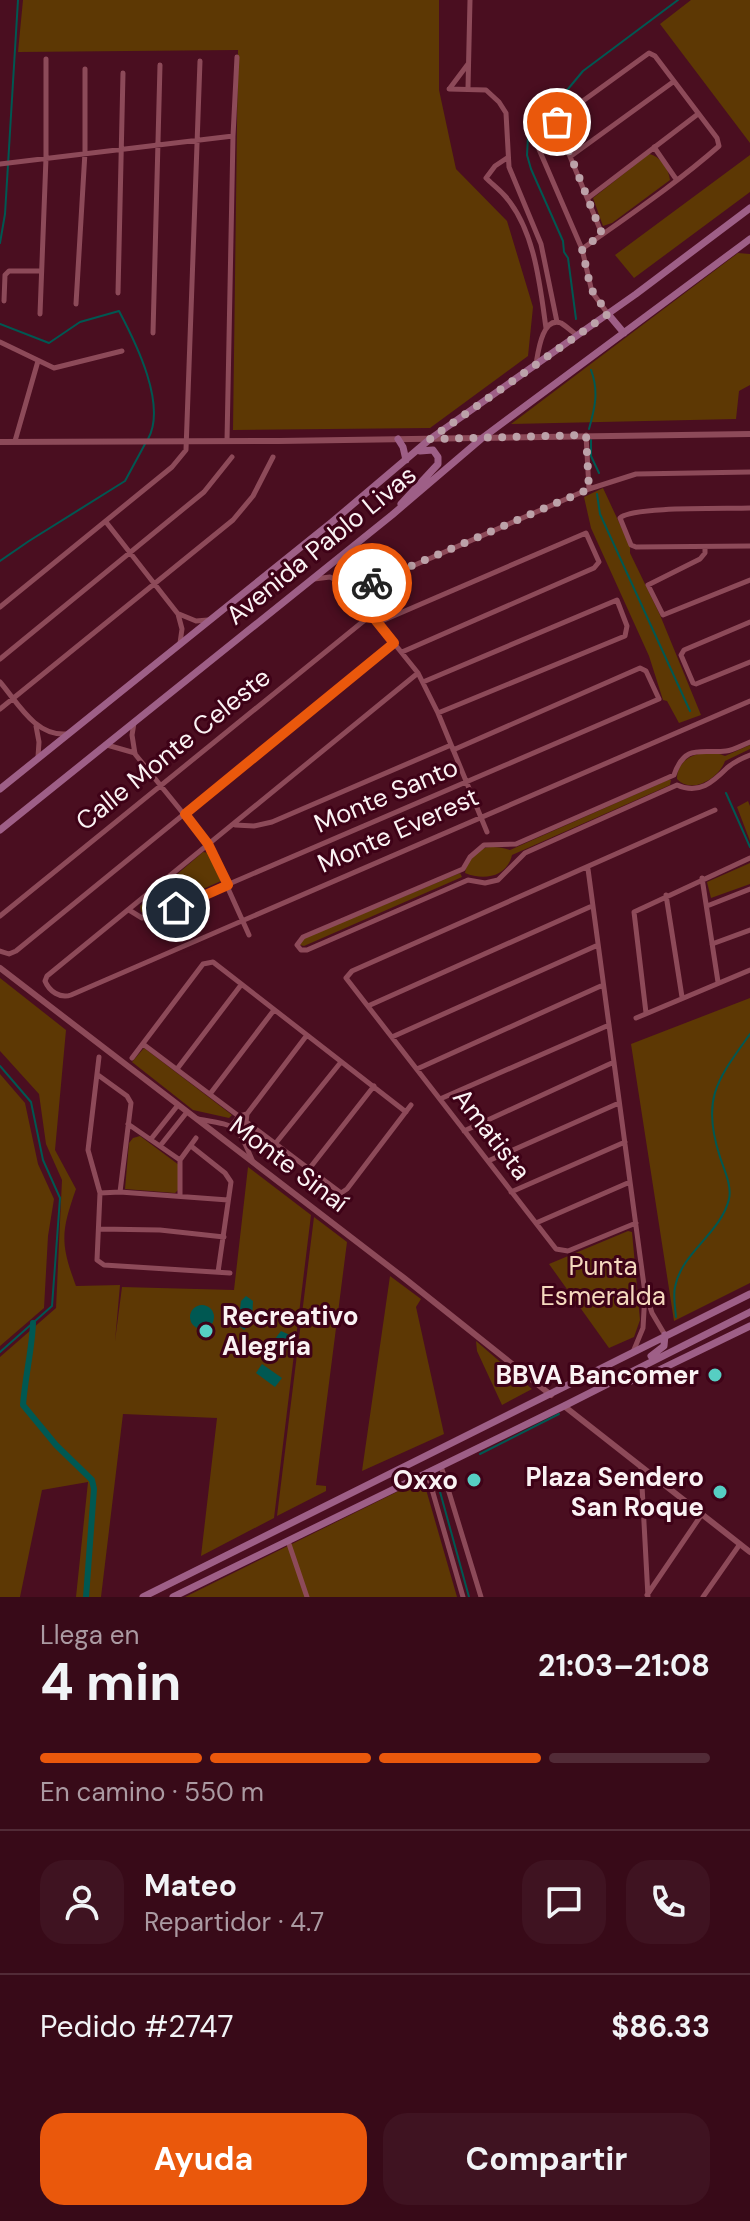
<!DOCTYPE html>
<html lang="es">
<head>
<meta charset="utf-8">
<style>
  :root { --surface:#380a18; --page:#3f1321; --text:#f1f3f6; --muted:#ab9aa2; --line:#522b37; --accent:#ea580c }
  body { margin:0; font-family:"DM Sans",sans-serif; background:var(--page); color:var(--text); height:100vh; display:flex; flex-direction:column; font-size:30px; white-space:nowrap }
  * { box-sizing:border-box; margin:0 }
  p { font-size:26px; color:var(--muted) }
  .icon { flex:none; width:44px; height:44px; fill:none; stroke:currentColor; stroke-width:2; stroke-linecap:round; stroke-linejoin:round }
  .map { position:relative; height:1597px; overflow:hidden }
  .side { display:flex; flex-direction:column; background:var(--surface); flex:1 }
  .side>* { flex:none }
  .pin { position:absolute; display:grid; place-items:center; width:68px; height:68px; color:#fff; margin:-34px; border:4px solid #fff; border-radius:50%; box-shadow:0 2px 8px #0007 }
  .courier { position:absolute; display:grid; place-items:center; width:80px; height:80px; margin:-40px; border:6px solid #ea580c; border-radius:50%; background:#fff; color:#222; box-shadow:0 2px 10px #0007 }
  .overview em { font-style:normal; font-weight:700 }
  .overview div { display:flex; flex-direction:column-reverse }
  .overview { display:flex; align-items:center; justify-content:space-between; height:136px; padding:0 40px }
  h1 { font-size:52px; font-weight:700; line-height:60px }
  .bar { display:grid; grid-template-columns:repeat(4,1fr); gap:12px 8px; align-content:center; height:96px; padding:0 40px }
  .bar i { height:10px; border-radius:6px; background:var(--line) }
  .bar .current { background:var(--accent) }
  .bar p { grid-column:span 4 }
  .line { display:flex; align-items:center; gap:20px; padding:0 40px; border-top:2px solid var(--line) }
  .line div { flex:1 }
  .round { display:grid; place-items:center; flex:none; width:84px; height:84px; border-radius:24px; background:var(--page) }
  .cta { display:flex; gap:16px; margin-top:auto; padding:16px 40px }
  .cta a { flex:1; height:92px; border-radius:24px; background:var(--accent); color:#fff; font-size:32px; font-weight:700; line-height:92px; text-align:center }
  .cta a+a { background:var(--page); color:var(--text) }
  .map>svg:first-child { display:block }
</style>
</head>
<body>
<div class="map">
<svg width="750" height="1597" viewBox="0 0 750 1597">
  <rect width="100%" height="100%" fill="#4a0e20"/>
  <path fill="#5d3804" d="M23 0H439V90L456 169 507 221 533 307 528 356 430 428 233 430 238 50 18 52Z
    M691 0H750V143L660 24Z
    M649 154C660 156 669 169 670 180L612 223 603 226 593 198Z
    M750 155V192L634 278 615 255Z
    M738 253 750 254V385L739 391 736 419 511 424Z
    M603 488 630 546V553L660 615 701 715 679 723 667 701 663 700 649 656 591 528 584 497Z
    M750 745V749L725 761C719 778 692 795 677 779 677 755 706 748 725 756Z
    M668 780H671L670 785 512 855C507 877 484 881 465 873 470 848 488 843 510 850Z
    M748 801 750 806V841L737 807Z
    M203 852 209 853 221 881 154 911 141 912 140 906Z
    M750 863V884L711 898 707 882Z
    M460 873 462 877 304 946 300 945 302 939Z
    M0 978 66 1030 55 1150 76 1189C61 1232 60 1243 76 1286L120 1285 115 1341 122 1287 234 1290 248 1167 311 1215 274 1518 201 1556 217 1418 123 1414 101 1597H76L88 1482 42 1490 20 1597H0V1357L56 1308 62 1180 46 1144 39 1094 0 1051Z
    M750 998V1283L674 1321 631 1044Z
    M144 1048 232 1115 229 1118 193 1110 132 1062Z
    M0 1074 25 1103 38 1164 54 1199 48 1236 44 1308 0 1346Z
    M140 1136 179 1165 178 1190 175 1193 125 1189 129 1143 133 1138Z
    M314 1217 347 1242 316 1485 326 1486V1491L277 1516Z
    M628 1231 632 1232 640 1320 634 1337 609 1348 549 1264Z
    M390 1276 421 1299 416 1307 444 1434 362 1471Z
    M476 1341 532 1389 502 1405 477 1351Z
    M423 1479 457 1597H185Z"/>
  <path fill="#005852" d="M246 1296 253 1301 252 1321 244 1330 238 1325 241 1301Z
    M190 1317a12 12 0 1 1 24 0a12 12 0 1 1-24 0Z
    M281 1331 290 1335 286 1351 282 1356 268 1348Z
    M262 1364 282 1378 275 1387 256 1373Z"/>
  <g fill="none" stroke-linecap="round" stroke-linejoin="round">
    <path stroke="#005852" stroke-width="2" d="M0 243 5 214 18 0
      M576 319 568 258 564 252 563 241 531 169 527 155 528 137 545 108 568 89 583 71 678 0
      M0 324 49 343 80 322 119 311C136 343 167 405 148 439
      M589 429C595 408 599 391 591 370
      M591 440V456L599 473
      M597 494 600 514 690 711
      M0 561 29 541 125 481 145 444
      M726 793 750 847
      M0 1066 31 1102 43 1160 60 1198 52 1306 0 1352
      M676 1317C675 1307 673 1296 675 1287 681 1253 721 1233 729 1199 732 1185 724 1170 720 1157 701 1099 717 1080 750 1034
      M480 1454 559 1414
      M439 1488 469 1597"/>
    <path stroke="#005852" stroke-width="6" d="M33 1323C32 1350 25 1377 23 1405L56 1445 92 1480 94 1489 86 1597"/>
    <path stroke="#8d4a59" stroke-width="5" d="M450 88 468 64
      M468 88 470 0
      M449 89 486 90 499 102 506 113 509 167 541 244 557 322
      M538 147 582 249 592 292 608 314
      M654 147 676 179
      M571 156 673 82
      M507 158 495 166 486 178C492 184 499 189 505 196 535 230 540 286 546 328
      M0 164 233 136
      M588 198 698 114
      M582 249C628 216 677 183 719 146L717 138 655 56 649 53 558 119 557 125 602 234
      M118 293 123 73
      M4 301 5 275 9 271H41
      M76 304 85 152V69
      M40 314 46 158V59
      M153 333 160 65
      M0 342 54 368 122 351
      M536 364C538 353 542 316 561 323 566 326 572 332 577 335
      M586 435 589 489
      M15 441 38 361
      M227 441 233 136 237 57
      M750 508C728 509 632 506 620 518L631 545 636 547 750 546
      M106 522 178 614 182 629 180 643
      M705 547V553L700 559 648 585 663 615 750 580
      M347 552 344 569 347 585
      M314 579 330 577 348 586 418 673 438 713 487 832
      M353 592 589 489 636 474 750 472
      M0 607 172 467 186 450 200 61
      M179 614 196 621 208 620
      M750 622 684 650 681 655 693 683 696 684 750 662
      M377 623 586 533 599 562 594 568 402 652
      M0 659 204 492 232 457
      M418 673 47 976 45 981C49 991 60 999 71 995L750 701
      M0 682C18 703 35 736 66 734
      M423 682 617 600 627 626 625 636 438 713
      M0 709 233 520 253 496 273 457
      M134 723 132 735 135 754 208 844 249 935
      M36 726 39 742 38 757
      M750 742C742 745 734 750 726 751 702 754 685 743 674 775L516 844 484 845 470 857 463 869 303 937 297 945 301 950H307L468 880 485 883 498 880 525 853 677 785C699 795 713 782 727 768 734 762 742 758 750 755
      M107 745 135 753
      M235 825 254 826 272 822 451 745
      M588 869 645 1293 643 1328 633 1352
      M702 878 718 982
      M666 895 682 997
      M707 906 750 889
      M129 910 142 918 157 915 659 699 646 671 640 668 453 750
      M0 916 371 615
      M712 944 750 930
      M0 951 9 954 16 951 394 643
      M368 1006 592 906
      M646 1013 634 912 750 858
      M636 1018 750 970
      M392 1037 598 945
      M143 1044 341 1193 347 1189 411 1105
      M99 1057 88 1150 100 1193 97 1260 104 1265 230 1273
      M132 1058 203 964 213 962 406 1112
      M177 1069 241 985
      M417 1069 603 985
      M98 1075 127 1096 131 1103 120 1192
      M210 1094 274 1010
      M440 1099 609 1025
      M198 1119C238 1126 237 1124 253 1162
      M128 1124 180 1160
      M232 1125 239 1116 247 1114
      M239 1131 246 1122 247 1114 307 1035
      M464 1131 614 1062
      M151 1139 178 1105
      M275 1144 341 1062
      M160 1146 187 1112
      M191 1146 225 1173 231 1182 218 1272
      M180 1160V1195
      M180 1160 196 1138
      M488 1161 619 1103
      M309 1169 374 1086
      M511 1192 625 1142
      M100 1193 120 1192 228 1200
      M536 1223 630 1182
      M636 1223 568 1251 556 1249 346 978 352 971 715 810
      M99 1229 160 1230 224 1237
      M647 1297 652 1313 665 1335
      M441 1466 481 1597
      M641 1467 648 1597
      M427 1472 463 1597
      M288 1541 307 1597
      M647 1595 702 1514
      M703 1597 740 1544"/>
    <path stroke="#8d4a59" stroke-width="6" d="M0 442 279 441 750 434
      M0 968 404 1278 551 1395
      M564 1406 750 1552"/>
    <path stroke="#9e5f87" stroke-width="7" d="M608 314 624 333
      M398 439 403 447 406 460
      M401 504 438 464V457L433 450 420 451
      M0 789 332 522 430 439 636 294 750 208
      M0 830 392 515 481 439 750 239
      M651 1356 664 1346 665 1335
      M618 1378 631 1381 649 1375 750 1326
      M143 1597 750 1294
      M173 1597 564 1406 750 1312"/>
  </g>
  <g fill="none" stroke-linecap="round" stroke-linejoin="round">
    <path stroke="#bca2a9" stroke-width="8" stroke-dasharray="0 14.4" d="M372 583 589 489 586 435 430 439 608 314 591 289 582 249 602 234 557 122"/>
    <path stroke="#ea580c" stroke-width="10" d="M176 908 228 885 208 844 185 814 394 643 353 592 372 583"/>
  </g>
  <g fill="#56cec3" stroke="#3e0217" stroke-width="3">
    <circle cx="206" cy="1331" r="8"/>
    <circle cx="715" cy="1375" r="8"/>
    <circle cx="474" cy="1480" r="8"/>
    <circle cx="720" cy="1492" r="8"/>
  </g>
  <g text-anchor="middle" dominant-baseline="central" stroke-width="6" stroke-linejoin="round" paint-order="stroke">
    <g font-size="26" fill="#faf2f3" stroke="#3e0217">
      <text transform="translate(321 545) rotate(-39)">Avenida Pablo Livas</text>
      <text transform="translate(173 749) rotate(-39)">Calle Monte Celeste</text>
      <text transform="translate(386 795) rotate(-23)">Monte Santo</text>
      <text transform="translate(398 830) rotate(-24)">Monte Everest</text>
      <text transform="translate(492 1134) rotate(52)">Amatista</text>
      <text transform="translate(289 1164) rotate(37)">Monte Sinaí</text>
    </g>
    <g font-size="26" fill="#f5d9be" stroke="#3e0217">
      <text x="603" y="1266">Punta<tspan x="603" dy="30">Esmeralda</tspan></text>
    </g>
    <g font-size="26" font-weight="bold" fill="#faf2f3" stroke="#3e0217" text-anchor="end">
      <text x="222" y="1316" text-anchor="start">Recreativo<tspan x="222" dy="30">Alegría</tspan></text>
      <text x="699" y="1375">BBVA Bancomer</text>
      <text x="704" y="1477">Plaza Sendero<tspan x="704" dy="30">San Roque</tspan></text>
      <text x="458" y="1480">Oxxo</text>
    </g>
  </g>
</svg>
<div class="pin" style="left:557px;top:122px;background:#ea580c"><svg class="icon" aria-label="bag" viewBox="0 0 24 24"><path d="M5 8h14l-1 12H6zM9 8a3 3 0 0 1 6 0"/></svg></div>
<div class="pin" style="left:176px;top:908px;background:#1f2937"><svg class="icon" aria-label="home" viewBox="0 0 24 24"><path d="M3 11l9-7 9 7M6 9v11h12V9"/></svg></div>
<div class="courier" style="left:372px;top:583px"><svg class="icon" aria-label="bike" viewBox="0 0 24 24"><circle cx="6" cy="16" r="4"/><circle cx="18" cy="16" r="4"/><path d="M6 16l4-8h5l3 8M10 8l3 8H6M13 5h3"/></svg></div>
</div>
<section class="side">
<div class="overview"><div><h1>4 min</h1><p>Llega en</p></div><em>21:03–21:08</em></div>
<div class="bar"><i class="current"></i><i class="current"></i><i class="current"></i><i></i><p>En camino · 550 m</p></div>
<div class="line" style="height:144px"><a class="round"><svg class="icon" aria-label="person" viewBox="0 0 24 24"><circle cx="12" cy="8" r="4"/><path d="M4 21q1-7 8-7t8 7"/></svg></a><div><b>Mateo</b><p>Repartidor · 4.7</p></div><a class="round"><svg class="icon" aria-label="chat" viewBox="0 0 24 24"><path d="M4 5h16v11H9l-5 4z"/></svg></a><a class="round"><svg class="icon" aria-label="phone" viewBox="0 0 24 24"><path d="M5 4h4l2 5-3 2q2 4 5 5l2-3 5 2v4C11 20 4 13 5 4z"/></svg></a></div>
<div class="line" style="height:104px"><div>Pedido #2747</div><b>$86.33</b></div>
<div class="cta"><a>Ayuda</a><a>Compartir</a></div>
</section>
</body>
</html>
